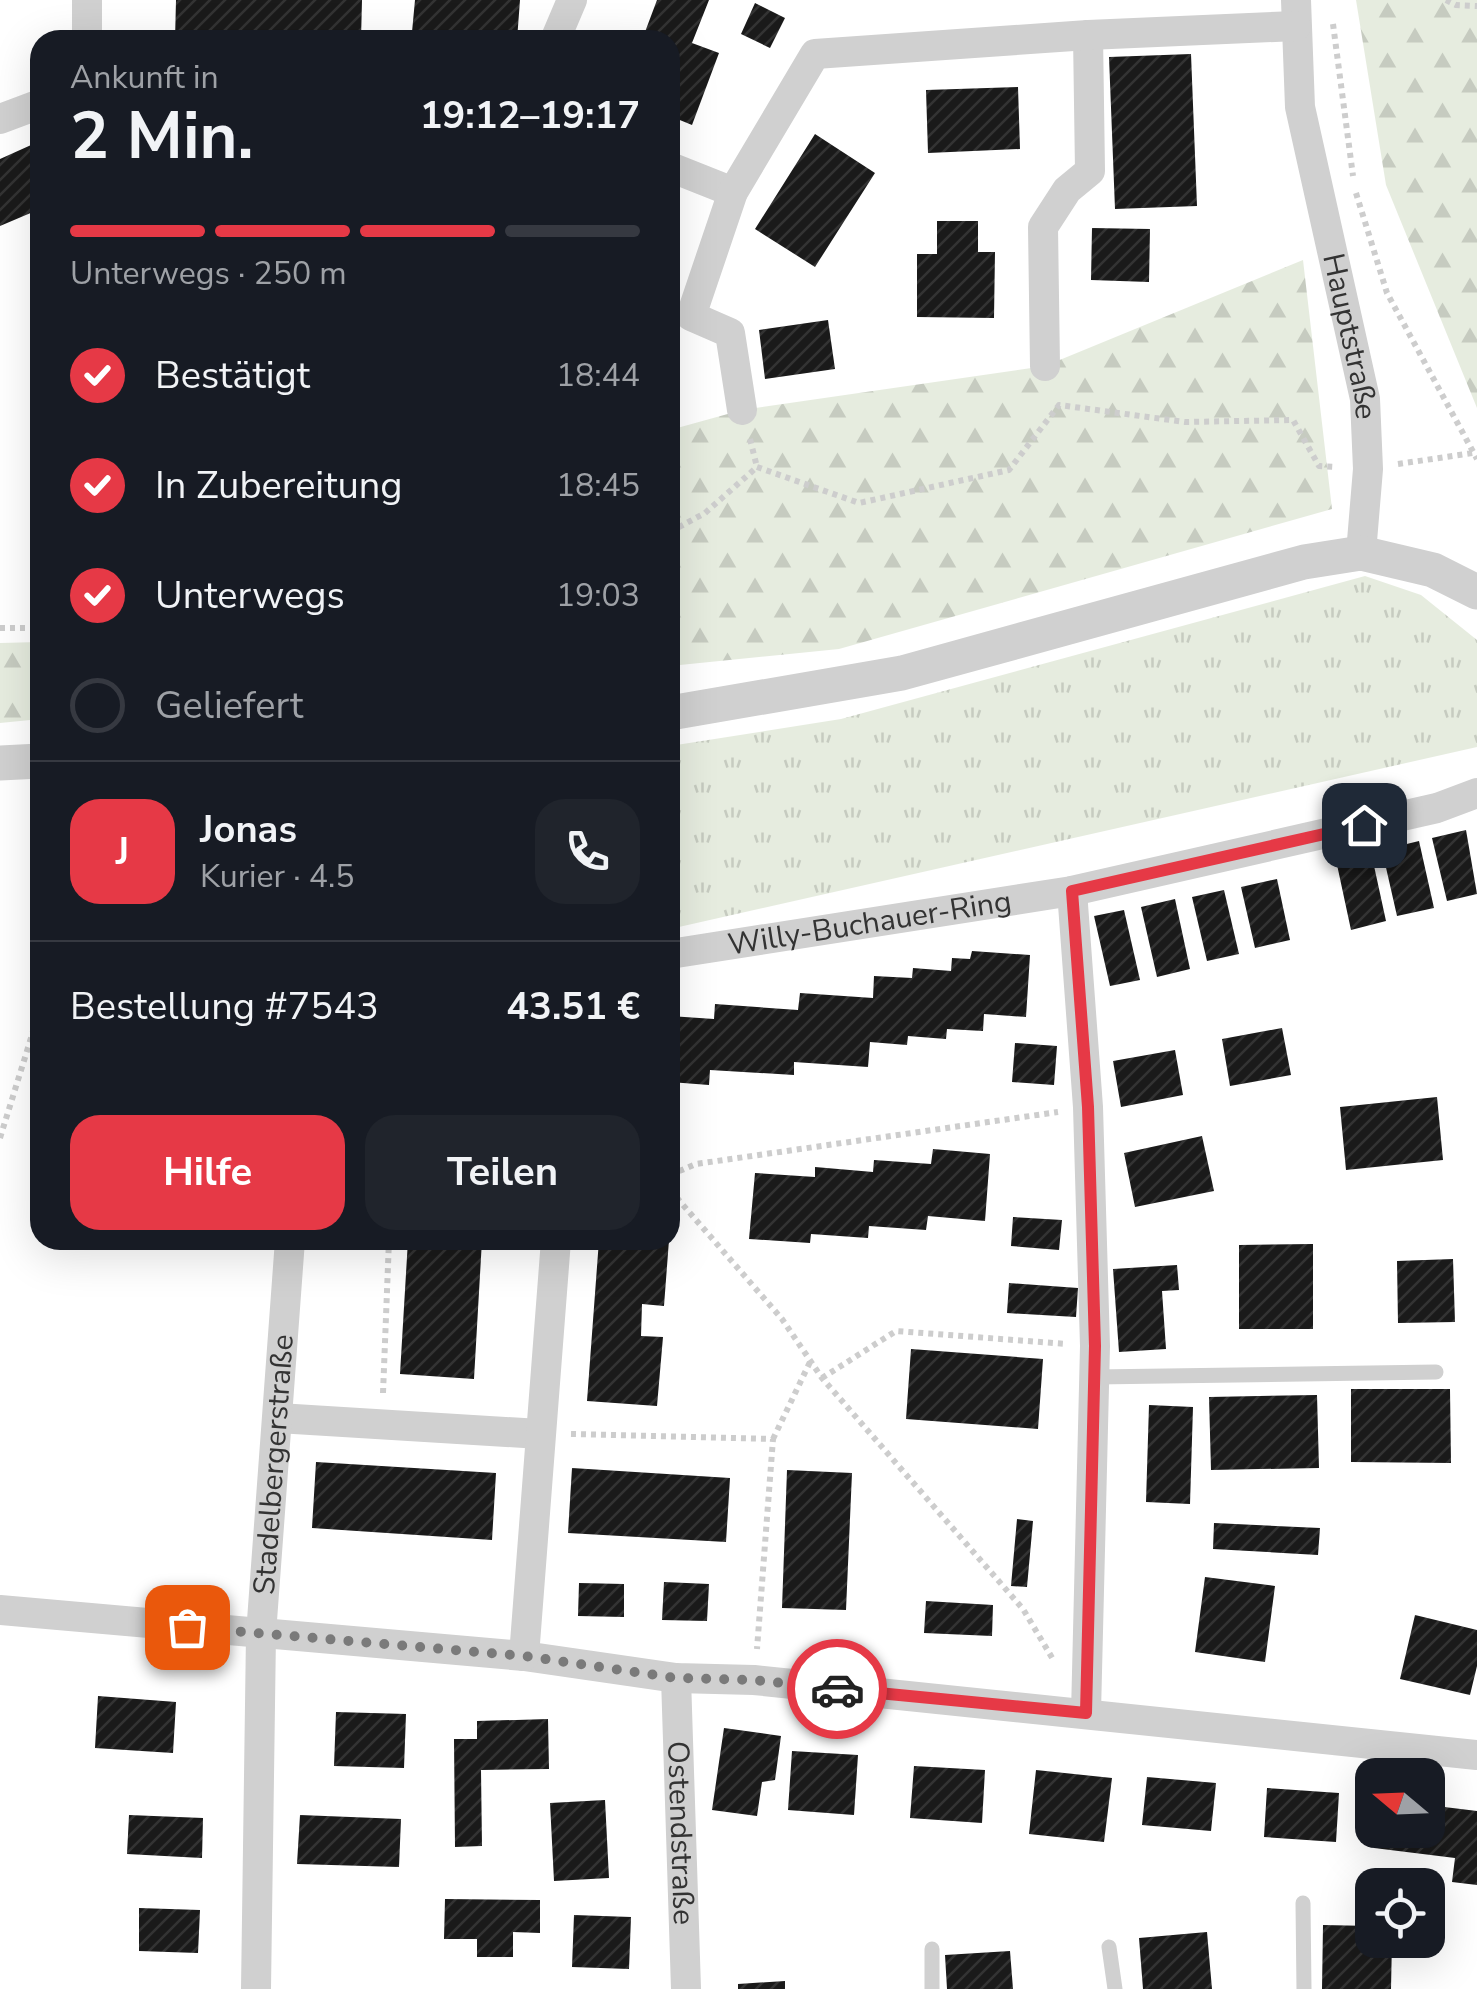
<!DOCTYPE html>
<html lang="de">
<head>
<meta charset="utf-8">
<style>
  :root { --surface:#171b24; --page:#20242c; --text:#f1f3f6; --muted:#9ea1a6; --line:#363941; --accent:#e63946 }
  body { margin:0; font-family:"Nunito Sans",sans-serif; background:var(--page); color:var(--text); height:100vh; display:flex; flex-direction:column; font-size:38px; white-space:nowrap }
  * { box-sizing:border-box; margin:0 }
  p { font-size:32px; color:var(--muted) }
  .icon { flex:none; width:55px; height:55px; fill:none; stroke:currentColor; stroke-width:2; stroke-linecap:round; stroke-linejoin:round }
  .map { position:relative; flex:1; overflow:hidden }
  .details { position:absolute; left:30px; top:30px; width:650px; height:1220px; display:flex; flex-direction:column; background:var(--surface); border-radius:30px; box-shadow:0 10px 40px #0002 }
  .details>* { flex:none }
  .needle { width:65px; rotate:289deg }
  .buttons { position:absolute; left:1355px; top:1758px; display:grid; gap:20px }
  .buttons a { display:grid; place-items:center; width:90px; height:90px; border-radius:20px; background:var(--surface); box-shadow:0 10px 40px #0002; font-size:50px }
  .pin { position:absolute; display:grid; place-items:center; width:85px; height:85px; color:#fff; margin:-42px; border-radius:20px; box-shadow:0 5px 15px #0006 }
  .courier { position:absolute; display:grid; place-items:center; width:100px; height:100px; margin:-50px; border:8px solid #e63946; border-radius:50%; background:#fff; color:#222; box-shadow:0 2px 12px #0007 }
  .headline em { font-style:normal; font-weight:700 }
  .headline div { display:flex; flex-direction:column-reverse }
  .headline { display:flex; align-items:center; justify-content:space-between; height:170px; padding:0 40px }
  h1 { font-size:65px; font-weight:700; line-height:75px }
  .bar { display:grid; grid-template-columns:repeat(4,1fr); gap:15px 10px; align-content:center; height:120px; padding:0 40px }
  .bar i { height:12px; border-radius:8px; background:var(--line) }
  .bar .selected { background:var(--accent) }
  .bar p { grid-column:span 4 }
  .line { display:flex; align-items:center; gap:25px; padding:0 40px; border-top:2px solid var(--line) }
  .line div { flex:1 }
  .round { display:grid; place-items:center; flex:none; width:105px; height:105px; border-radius:30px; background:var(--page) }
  ol { padding:0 40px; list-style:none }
  li { display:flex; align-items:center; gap:30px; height:110px }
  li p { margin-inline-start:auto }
  li .icon { padding:10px; border-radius:50%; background:var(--accent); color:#fff; stroke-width:4 }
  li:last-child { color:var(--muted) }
  li i { width:55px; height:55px; border:5px solid var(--line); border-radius:50% }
  .action { display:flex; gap:20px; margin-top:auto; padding:20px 40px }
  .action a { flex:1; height:115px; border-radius:30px; background:var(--accent); color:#fff; font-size:40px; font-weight:700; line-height:115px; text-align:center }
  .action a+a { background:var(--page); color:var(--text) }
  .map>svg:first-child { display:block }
</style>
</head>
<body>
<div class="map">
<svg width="1477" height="1989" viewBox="0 0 1477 1989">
  <defs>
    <pattern id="grass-tufts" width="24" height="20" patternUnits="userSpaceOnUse" patternTransform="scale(2.5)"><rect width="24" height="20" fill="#e6ecdf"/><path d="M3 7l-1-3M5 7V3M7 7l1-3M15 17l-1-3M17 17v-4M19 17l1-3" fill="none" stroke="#c6cbc0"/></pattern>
    <pattern id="forest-firs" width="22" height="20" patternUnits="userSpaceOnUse" patternTransform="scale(2.5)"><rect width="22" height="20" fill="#e6ecdf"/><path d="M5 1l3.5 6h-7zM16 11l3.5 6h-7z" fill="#c6cbc0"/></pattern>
    <pattern id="building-hatch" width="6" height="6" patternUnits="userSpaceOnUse" patternTransform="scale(2.5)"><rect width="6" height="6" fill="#1a1a1a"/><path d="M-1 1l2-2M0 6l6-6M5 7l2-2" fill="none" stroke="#333"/></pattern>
  </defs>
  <rect width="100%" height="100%" fill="#fff"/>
  <path fill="url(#grass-tufts)" d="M1365 576 1421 595 1477 640V747L670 929V746L841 719Z"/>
  <path fill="url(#forest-firs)" d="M1356 0H1477V408L1386 185Z
    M1303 260 1332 509 839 649 670 666V430L742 410 1045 366Z
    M40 642V719L0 723V643Z"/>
  <path fill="url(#building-hatch)" d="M176 0H362L361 40H175Z
    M415 0H520L517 40 412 32Z
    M657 0H709L692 43 719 53 692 125 670 116V40H642Z
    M755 3 785 18 770 48 741 34Z
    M1191 54 1197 206 1115 209 1109 57Z
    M1018 87 1020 149 928 153 926 90Z
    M815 134 875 173 815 267 755 229Z
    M40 141V209L0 226V159Z
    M937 221H978V252H995L994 318 917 317V254H937Z
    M1092 228 1150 229 1149 282 1091 280Z
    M828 320 835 369 765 379 759 330Z
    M1466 830 1477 894 1447 901 1432 838Z
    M1419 841 1434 908 1397 916 1382 850Z
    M1371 852 1386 921 1351 930 1336 860Z
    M1277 879 1290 940 1255 948 1241 887Z
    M1224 890 1239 954 1207 961 1192 897Z
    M1175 899 1190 969 1157 977 1141 907Z
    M1124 910 1140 980 1110 986 1094 916Z
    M972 951 1030 955 1026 1017 984 1014 983 1031 947 1029 946 1039 908 1036 907 1045 870 1042 868 1067 794 1062V1075L710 1070 709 1085 670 1082V1016L714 1019 715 1004 798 1010 800 993 873 998 874 976 912 978 913 968 951 971 952 958 970 959Z
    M1282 1028 1291 1075 1230 1086 1222 1039Z
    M1015 1043 1057 1046 1054 1085 1012 1082Z
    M1175 1050 1183 1095 1121 1107 1113 1061Z
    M1437 1097 1443 1160 1346 1170 1340 1107Z
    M1202 1136 1214 1191 1135 1207 1124 1153Z
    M933 1149 990 1154 985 1221 928 1216 926 1230 869 1226 868 1238 811 1234 810 1243 749 1239 755 1173 815 1177V1167L873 1172 874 1160 931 1164Z
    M1013 1217 1062 1220 1059 1250 1011 1246Z
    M408 1240H482L474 1379 400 1374Z
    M599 1240H669L664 1306 642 1304 641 1336 663 1337 657 1406 587 1401Z
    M1313 1244V1329H1239V1245Z
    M1453 1259 1455 1322 1398 1323 1397 1261Z
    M1177 1265 1179 1290 1162 1291 1166 1349 1119 1352 1113 1269Z
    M1009 1283 1078 1288 1076 1317 1007 1313Z
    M911 1349 1043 1359 1038 1429 906 1419Z
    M1351 1389H1450L1451 1463 1351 1462Z
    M1317 1395 1319 1468 1211 1470 1209 1397Z
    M1149 1405 1193 1407 1190 1504 1146 1502Z
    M316 1462 496 1473 492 1540 312 1528Z
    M572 1468 730 1478 726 1542 568 1533Z
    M787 1470 852 1473 846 1610 782 1608Z
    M1017 1519 1033 1521 1027 1587 1011 1586Z
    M1214 1523 1320 1528 1318 1555 1213 1549Z
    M1205 1577 1275 1586 1265 1662 1195 1652Z
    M664 1582 709 1584 707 1621 662 1620Z
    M579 1583 624 1584V1617L578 1616Z
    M926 1601 993 1605 992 1636 924 1633Z
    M1415 1615 1477 1630V1666L1470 1695 1400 1679Z
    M98 1696 176 1702 173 1753 95 1748Z
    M336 1712 406 1714 404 1768 334 1766Z
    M548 1719 549 1769 481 1770 482 1846 455 1847 454 1739H477V1721Z
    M724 1728 781 1736 775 1780 762 1782 757 1816 712 1810Z
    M792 1751 858 1755 854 1815 788 1810Z
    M914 1766 985 1770 982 1823 910 1818Z
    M1036 1770 1112 1778 1104 1842 1029 1834Z
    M1147 1777 1216 1783 1211 1831 1142 1825Z
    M1267 1788 1339 1793 1336 1842 1264 1837Z
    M605 1800 609 1878 554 1881 550 1803Z
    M1428 1805 1477 1811V1885L1452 1882 1455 1858 1374 1848 1376 1830H1428Z
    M129 1815 203 1818 202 1858 127 1854Z
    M300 1815 401 1819 399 1867 297 1864Z
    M445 1899 540 1900V1933L513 1932V1957H477V1939H444Z
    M139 1908 200 1910 198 1953 139 1951Z
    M574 1915 631 1917 629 1969 572 1967Z
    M1323 1925 1372 1926V1940H1392L1391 1989H1322Z
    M1207 1932 1212 1989H1143L1139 1938Z
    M1010 1951 1013 1989H947L945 1955Z
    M785 1981V1989H738V1984Z"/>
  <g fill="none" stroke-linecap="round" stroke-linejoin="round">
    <path stroke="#cdcdcd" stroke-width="6" stroke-dasharray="5 5" stroke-linecap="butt" d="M1446 0 1456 5 1477 6
      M1333 24 1353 176
      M1356 193 1387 293 1477 459
      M750 439 757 467
      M1398 464 1473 453
      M757 467 859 503 1009 470 1059 405 1185 422 1293 420 1319 466 1336 467
      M670 532 705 513 757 467
      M0 628H40
      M0 1138 40 1009
      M670 1175 696 1164 1058 1112
      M670 1190 782 1319 822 1378 1023 1609 1054 1661
      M822 1378 896 1331 1067 1344
      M383 1393 389 1240
      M571 1434 773 1439 757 1649
      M773 1439 811 1360"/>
    <path stroke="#d0d0d0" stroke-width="15" d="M1095 1377 1436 1372
      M1303 1903 1304 1989
      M1109 1947 1115 1989
      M932 1989V1949"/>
    <g stroke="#d0d0d0" stroke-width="30">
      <path d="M87 0V40"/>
      <path id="s1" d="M1296 0 1300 107 1365 399 1368 469 1361 553"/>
      <path d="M555 40 572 0"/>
      <path d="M0 119 40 104"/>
      <path d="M670 167 733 192"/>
      <path d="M1045 366 1043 227 1067 190 1090 171 1088 35"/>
      <path d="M742 410 730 333 691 316 733 192 815 54 1088 35 1296 26"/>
      <path d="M1072 891 1088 1107 1095 1346 1086 1713"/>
      <path id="s2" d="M670 954 1072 891 1437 808 1477 793"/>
      <path d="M278 1418 540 1434"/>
      <path d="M0 1610 524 1656 676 1678 754 1680 1477 1755"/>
      <path d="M524 1656 556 1240"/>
      <path id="s3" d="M676 1678 686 1989"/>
      <path id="s4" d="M256 1989 261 1634 290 1240"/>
    </g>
    <path stroke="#d0d0d0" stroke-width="35" d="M670 713 902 673 1304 562 1361 553 1433 570 1477 592
      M0 763 40 761"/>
  </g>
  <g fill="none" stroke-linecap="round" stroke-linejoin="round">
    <path stroke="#7a7a7a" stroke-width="10" stroke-dasharray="0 18" d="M187 1627 524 1656 676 1678 754 1680 837 1689"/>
    <path stroke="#e63946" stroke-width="12" d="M837 1689 1086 1713 1095 1346 1088 1107 1072 891 1364 825"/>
  </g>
  <g text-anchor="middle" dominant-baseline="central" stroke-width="10" stroke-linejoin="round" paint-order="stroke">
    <g font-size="30" fill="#333" stroke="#fff">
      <text stroke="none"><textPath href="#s1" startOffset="342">Hauptstraße</textPath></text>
      <text stroke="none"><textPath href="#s2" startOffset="202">Willy-Buchauer-Ring</textPath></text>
      <text stroke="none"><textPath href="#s4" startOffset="525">Stadelbergerstraße</textPath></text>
      <text stroke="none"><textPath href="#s3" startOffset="155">Ostendstraße</textPath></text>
    </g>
  </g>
</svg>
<div class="buttons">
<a><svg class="needle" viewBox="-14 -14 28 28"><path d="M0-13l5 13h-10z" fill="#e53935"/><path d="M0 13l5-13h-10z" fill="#9ea1a6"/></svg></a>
<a><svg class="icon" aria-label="locate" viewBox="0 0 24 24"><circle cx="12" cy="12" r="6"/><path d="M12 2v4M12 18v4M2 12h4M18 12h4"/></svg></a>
</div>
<div class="pin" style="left:187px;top:1627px;background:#ea580c"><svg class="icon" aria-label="bag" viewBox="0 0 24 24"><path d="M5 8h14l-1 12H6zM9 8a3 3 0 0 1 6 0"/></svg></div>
<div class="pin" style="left:1364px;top:825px;background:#1f2937"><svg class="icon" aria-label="home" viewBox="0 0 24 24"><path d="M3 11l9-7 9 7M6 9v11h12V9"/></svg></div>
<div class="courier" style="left:837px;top:1689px"><svg class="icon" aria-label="car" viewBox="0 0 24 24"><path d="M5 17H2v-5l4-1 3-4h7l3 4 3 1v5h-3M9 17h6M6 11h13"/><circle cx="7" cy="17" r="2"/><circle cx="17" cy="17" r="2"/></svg></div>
<section class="details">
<div class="headline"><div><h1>2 Min.</h1><p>Ankunft in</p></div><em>19:12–19:17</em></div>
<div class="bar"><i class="selected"></i><i class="selected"></i><i class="selected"></i><i></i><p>Unterwegs · 250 m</p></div>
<ol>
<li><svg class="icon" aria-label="check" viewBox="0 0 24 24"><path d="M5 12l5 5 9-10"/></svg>Bestätigt<p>18:44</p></li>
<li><svg class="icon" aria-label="check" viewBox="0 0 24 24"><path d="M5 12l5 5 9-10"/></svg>In Zubereitung<p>18:45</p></li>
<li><svg class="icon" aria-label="check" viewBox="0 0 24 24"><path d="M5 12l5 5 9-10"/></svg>Unterwegs<p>19:03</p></li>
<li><i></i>Geliefert</li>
</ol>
<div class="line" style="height:180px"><b class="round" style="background:var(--accent);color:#fff">J</b><div><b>Jonas</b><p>Kurier · 4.5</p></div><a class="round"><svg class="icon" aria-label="phone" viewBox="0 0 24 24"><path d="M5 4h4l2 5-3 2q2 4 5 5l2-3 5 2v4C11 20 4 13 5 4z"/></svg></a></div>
<div class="line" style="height:130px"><div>Bestellung #7543</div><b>43.51 €</b></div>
<div class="action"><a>Hilfe</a><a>Teilen</a></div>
</section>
</div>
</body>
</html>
